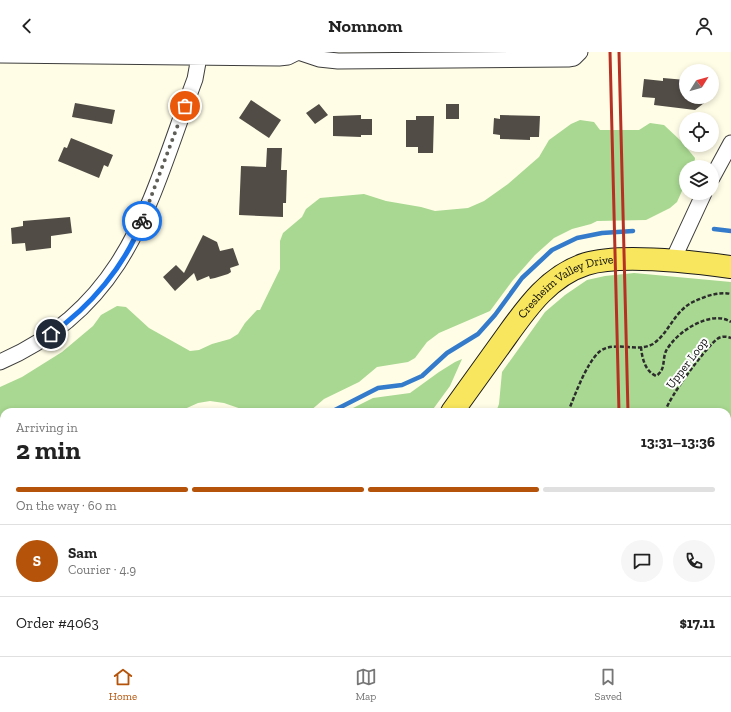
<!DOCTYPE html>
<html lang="en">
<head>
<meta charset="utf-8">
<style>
  :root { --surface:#fff; --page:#f6f6f6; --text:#222; --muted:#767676; --line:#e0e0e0; --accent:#b45309 }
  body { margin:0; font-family:"Zilla Slab",serif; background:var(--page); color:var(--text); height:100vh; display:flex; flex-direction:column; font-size:15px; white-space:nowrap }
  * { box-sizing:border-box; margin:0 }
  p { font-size:13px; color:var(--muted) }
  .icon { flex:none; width:22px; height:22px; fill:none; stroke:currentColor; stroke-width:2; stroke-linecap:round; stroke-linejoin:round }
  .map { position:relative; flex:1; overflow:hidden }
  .details { position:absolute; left:0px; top:356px; width:731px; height:248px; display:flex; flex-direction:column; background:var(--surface); border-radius:12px 12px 0 0; box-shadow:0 2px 6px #0003 }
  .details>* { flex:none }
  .needle { width:26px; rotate:53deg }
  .fabs { position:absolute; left:679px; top:12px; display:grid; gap:8px }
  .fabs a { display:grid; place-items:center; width:40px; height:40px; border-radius:50%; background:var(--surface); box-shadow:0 2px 6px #0003; font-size:20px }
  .pin { position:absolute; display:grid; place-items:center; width:34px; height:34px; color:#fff; margin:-17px; border:2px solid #fff; border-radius:50%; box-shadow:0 1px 4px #0007 }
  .courier { position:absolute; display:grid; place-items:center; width:40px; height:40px; margin:-20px; border:3px solid #1a73e8; border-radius:50%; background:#fff; color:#222; box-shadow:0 1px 5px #0007 }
  .overview em { font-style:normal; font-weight:700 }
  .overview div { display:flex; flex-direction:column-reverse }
  .overview { display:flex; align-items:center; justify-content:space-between; height:68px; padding:0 16px }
  h1 { font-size:26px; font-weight:700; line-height:30px }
  .bar { display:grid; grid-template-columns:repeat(4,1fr); gap:6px 4px; align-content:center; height:48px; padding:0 16px }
  .bar i { height:5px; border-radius:3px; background:var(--line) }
  .bar .selected { background:var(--accent) }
  .bar p { grid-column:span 4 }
  .line { display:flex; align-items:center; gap:10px; padding:0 16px; border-top:1px solid var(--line) }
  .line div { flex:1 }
  .round { display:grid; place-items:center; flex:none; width:42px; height:42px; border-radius:21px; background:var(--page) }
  header { display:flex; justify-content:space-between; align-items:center; height:52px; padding:0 16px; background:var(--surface); font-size:18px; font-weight:700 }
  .dock { display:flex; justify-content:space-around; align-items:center; height:56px; border-top:1px solid var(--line); background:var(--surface); font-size:11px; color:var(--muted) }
  .dock a { display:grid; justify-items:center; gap:2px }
  .dock .selected { color:var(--accent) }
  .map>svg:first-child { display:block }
</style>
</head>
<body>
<header><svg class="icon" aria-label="back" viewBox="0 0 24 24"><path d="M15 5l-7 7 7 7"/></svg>Nomnom<svg class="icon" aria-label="person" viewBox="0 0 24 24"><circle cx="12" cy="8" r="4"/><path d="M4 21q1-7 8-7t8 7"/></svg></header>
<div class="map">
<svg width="731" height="604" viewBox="0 0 731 604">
  <rect width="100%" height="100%" fill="#fffde6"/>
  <path fill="#a8d891" d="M580 68 594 70 600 78H639L650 71 664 73 681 89 695 106 694 115H686V130L677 150 670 156 646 168 597 169 591 172 572 177 554 186 535 203 513 228 490 259 439 281 427 290 415 306 408 310 377 315 359 330 324 347 309 360H250L224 351 210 349 198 351 178 360H4V496L0 499V335L22 325 62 300 93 274 101 263 117 254 126 255 149 276 190 299 199 298 212 292 230 287 238 282 245 271 257 258H260L280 217V189L283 181 302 165 306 157 320 146 364 142 386 149 421 155 435 159 468 156 484 149 508 132 539 105 549 88 571 72Z
    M634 221 731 230V563L727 565V360H640L637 356 613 360H496L499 352 502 320 545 260 565 243 587 228 605 224Z
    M462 307 450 334 431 360H345L373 346 410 341 439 320 455 310Z
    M4 530V583L0 584V531Z
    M98 600H582L581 604H80Z"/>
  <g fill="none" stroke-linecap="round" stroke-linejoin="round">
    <path stroke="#347ccb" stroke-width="4.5" d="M714 177 731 179
      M331 360 378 336 402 333 422 324 447 301 478 282 495 263 522 226 552 198 577 186 602 181 633 179
      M0 524 4 523"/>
  </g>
  <path fill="#524c46" d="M663 26 686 28V45H712L695 58 654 53 655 46 642 45 644 27 663 29Z
    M251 48 281 68 269 86 239 66Z
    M75 51 115 58 112 72 72 65Z
    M319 52 328 63 315 72 306 61Z
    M446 52H459V67H446Z
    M361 63V67H372V83H361V85L333 84V64Z
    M500 63 540 64 539 85H530V88L500 87V83L493 82 494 66 500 67Z
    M416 64H434L433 101H418V95H406V68H416Z
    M71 86 113 103 108 115 104 113 99 126 58 109 64 95 67 96Z
    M267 96H282L281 118H287L286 151H283V165L239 163 241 114 266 115Z
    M70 165 72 181 51 184V196L26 199 25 191 12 192 11 176 23 174V169Z
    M203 183 217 190 220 199 233 196 239 213 230 216 231 220 228 222 215 226 210 227 209 224 197 229 194 221 175 239 163 225 176 213 184 221Z"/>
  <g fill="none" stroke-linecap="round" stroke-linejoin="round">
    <g stroke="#3d3d3d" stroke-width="10">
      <path id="lane" d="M718 604 723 600"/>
    </g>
    <g stroke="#3d3d3d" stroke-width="17">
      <path id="street" d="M298 0 319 7 338 9 568 7 574 6 580 0
        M0 3 279 6 288 5 298 0
        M712 126 731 91
        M672 210 704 141
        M0 310C130 253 150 147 195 27L199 5"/>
    </g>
    <g stroke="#1b1b1b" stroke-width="24">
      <g id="primary">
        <path id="s1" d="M452 360C467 339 483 317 498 296 522 263 545 225 586 212 621 201 694 210 731 215"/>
        <path d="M0 603 17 600"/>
      </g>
    </g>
    <path stroke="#2c2c2c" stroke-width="2.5" stroke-dasharray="4 2" stroke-linecap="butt" d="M641 295C642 306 645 319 656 324 666 318 662 308 666 299 676 280 711 257 731 270
      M568 360C575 343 586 312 599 300 613 288 637 301 653 292 666 283 672 267 683 257 690 250 698 248 707 244 715 242 723 240 731 242
      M665 360C669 345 704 298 716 288 720 284 726 284 731 286
      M727 403 731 402
      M0 558 4 557
      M474 604 478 600"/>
    <use href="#lane" stroke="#fff" stroke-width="8"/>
    <use href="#street" stroke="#fff" stroke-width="15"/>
    <use href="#primary" stroke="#f8e65e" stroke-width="22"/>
    <path stroke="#b73024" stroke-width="3" d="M610 0 619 360
      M619 0 628 360
      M603 604 604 600
      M612 604 613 600"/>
  </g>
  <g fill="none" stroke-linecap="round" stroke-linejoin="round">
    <path stroke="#605f57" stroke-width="4" stroke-dasharray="0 7.2" d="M142 169 185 54"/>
    <path stroke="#1a73e8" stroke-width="5" d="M51 282C90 255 125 214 142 169"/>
  </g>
  <g text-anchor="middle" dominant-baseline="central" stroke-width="4" stroke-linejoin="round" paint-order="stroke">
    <g font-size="12" fill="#0a0a0a" stroke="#fff">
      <text stroke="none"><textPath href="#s1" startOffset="174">Cresheim Valley Drive</textPath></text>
      <text transform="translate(687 311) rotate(-53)">Upper Loop</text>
    </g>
  </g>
</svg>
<div class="fabs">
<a><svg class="needle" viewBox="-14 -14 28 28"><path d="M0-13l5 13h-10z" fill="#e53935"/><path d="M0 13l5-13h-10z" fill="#767676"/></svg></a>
<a><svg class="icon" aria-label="locate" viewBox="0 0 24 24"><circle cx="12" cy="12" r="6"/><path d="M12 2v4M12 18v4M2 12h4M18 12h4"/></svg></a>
<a><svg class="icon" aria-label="layers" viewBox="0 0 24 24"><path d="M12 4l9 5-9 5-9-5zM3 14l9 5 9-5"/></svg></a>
</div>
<div class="pin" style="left:185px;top:54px;background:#ea580c"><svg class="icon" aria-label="bag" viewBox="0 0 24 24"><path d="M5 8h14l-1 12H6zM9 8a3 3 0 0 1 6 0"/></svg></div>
<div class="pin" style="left:51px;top:282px;background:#1f2937"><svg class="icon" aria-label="home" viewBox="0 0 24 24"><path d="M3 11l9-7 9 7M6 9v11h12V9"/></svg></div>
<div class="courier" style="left:142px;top:169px"><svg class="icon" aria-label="bike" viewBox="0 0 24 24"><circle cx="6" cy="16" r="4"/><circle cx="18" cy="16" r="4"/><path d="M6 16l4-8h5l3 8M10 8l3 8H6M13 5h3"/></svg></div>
<section class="details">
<div class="overview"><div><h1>2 min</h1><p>Arriving in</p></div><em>13:31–13:36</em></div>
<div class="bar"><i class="selected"></i><i class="selected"></i><i class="selected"></i><i></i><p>On the way · 60 m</p></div>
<div class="line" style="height:72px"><b class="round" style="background:var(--accent);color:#fff">S</b><div><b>Sam</b><p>Courier · 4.9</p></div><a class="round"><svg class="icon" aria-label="chat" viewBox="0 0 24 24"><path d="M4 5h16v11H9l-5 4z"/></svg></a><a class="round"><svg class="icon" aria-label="phone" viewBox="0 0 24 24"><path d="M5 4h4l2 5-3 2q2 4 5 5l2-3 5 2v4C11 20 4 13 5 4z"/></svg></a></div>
<div class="line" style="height:52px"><div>Order #4063</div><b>$17.11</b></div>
</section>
</div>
<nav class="dock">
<a class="selected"><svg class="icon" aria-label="home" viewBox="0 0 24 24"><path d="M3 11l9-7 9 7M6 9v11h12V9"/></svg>Home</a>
<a><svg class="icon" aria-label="map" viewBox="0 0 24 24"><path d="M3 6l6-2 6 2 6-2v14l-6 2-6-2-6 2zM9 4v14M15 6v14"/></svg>Map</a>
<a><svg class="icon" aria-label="saved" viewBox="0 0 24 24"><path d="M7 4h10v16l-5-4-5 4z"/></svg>Saved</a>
</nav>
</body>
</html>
